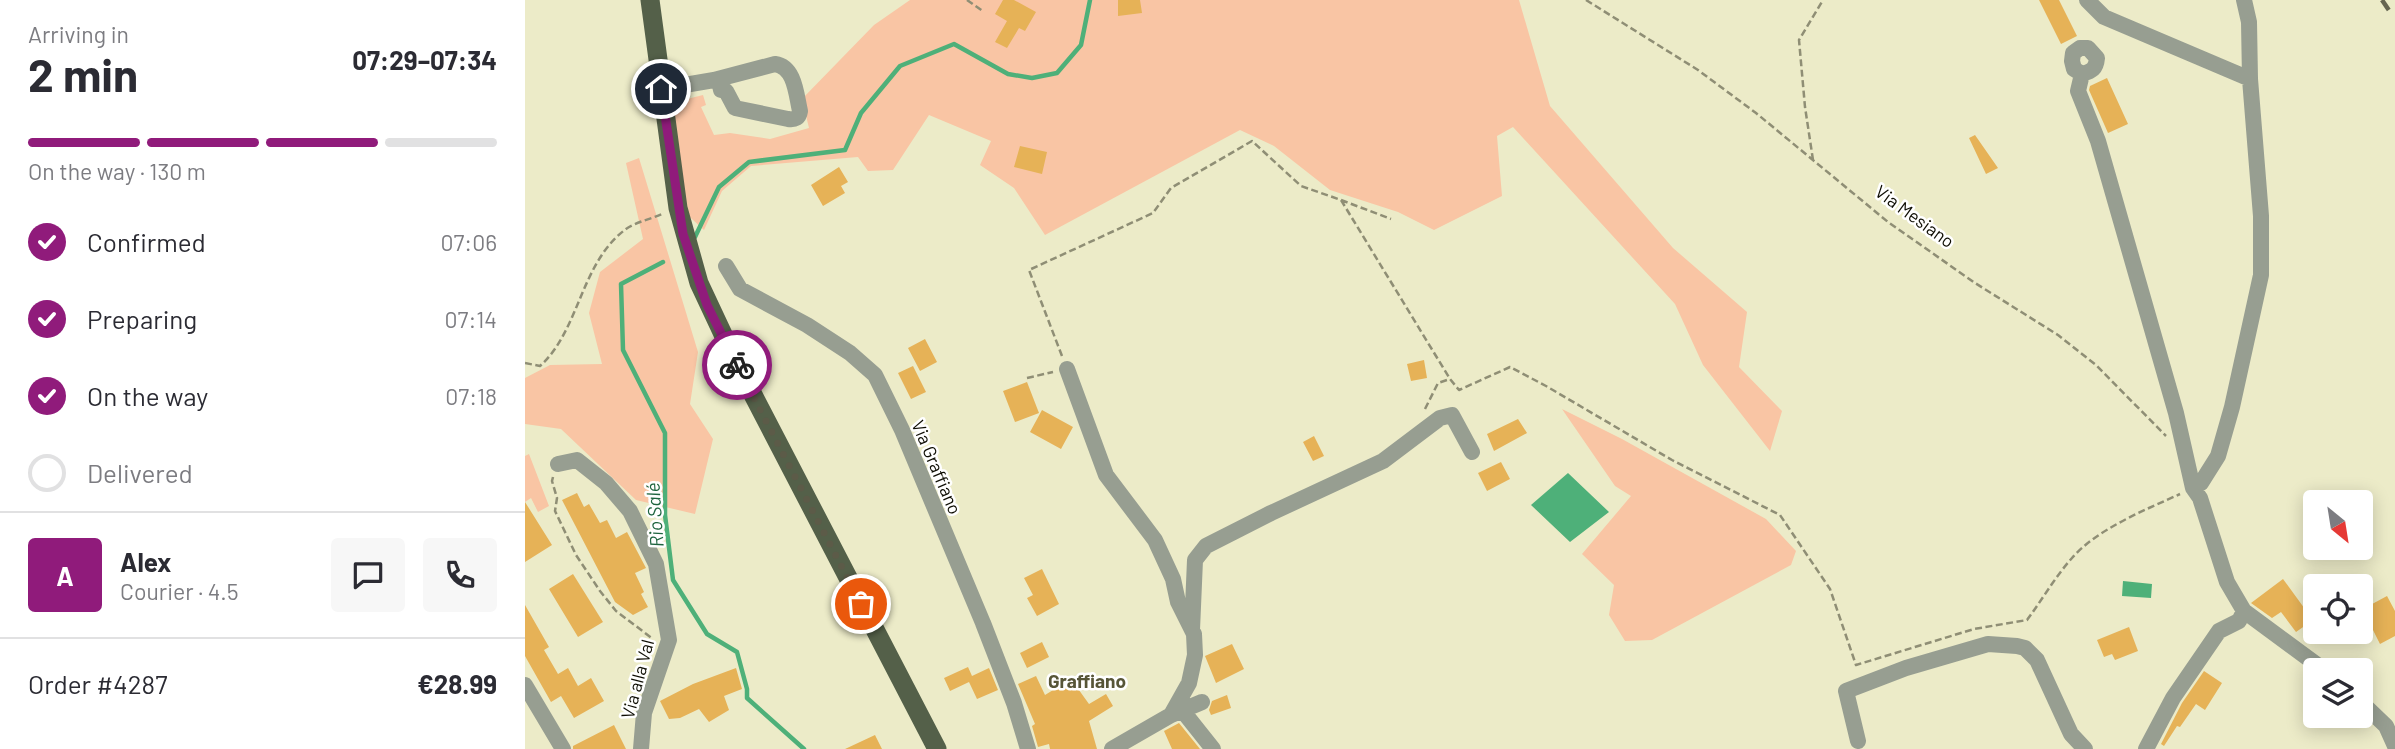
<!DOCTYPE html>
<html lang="en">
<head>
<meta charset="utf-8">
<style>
  :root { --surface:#fff; --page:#f7f7f7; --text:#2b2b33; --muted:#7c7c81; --line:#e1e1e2; --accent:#901b7b }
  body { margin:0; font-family:Barlow,sans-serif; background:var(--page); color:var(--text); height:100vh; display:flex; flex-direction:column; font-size:26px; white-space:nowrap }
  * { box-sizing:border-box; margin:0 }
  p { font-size:23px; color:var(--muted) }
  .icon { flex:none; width:38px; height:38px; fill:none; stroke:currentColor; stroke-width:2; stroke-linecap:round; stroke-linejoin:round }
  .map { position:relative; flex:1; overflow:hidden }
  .drawer { display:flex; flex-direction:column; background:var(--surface); width:525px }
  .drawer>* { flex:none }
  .needle { width:46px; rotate:150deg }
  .tools { position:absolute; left:1778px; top:490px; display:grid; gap:14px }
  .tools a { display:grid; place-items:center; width:70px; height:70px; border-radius:7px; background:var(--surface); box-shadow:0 4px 18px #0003; font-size:35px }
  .pin { position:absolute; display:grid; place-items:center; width:60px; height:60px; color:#fff; margin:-30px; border:4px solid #fff; border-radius:50%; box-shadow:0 2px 7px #0007 }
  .courier { position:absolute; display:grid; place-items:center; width:70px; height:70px; margin:-35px; border:5px solid #901b7b; border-radius:50%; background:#fff; color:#222; box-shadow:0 2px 9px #0007 }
  .headline em { font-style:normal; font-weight:700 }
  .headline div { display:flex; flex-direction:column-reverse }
  .headline { display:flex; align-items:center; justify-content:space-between; height:119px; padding:0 28px }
  h1 { font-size:46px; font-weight:700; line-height:52px }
  .bar { display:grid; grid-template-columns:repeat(4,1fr); gap:10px 7px; align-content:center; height:84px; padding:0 28px }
  .bar i { height:9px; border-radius:5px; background:var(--line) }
  .bar .on { background:var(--accent) }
  .bar p { grid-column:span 4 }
  .line { display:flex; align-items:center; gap:18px; padding:0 28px; border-top:2px solid var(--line) }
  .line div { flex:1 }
  .round { display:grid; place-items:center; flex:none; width:74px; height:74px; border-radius:7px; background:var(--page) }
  ol { padding:0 28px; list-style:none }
  li { display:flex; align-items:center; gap:21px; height:77px }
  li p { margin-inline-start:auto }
  li .icon { padding:7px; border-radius:50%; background:var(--accent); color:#fff; stroke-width:4 }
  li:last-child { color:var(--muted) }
  li i { width:38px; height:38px; border:4px solid var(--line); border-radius:50% }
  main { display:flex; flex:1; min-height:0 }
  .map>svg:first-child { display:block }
</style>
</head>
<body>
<main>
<section class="drawer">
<div class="headline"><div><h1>2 min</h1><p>Arriving in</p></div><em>07:29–07:34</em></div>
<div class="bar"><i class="on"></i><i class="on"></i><i class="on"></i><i></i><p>On the way · 130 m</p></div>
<ol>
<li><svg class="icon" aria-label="check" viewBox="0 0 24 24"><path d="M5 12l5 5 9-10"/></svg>Confirmed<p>07:06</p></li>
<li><svg class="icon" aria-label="check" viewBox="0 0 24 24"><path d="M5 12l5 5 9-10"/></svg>Preparing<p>07:14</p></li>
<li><svg class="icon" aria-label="check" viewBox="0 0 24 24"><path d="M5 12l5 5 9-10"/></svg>On the way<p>07:18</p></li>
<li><i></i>Delivered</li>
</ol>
<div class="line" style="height:126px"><b class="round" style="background:var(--accent);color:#fff">A</b><div><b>Alex</b><p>Courier · 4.5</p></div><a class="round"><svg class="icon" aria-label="chat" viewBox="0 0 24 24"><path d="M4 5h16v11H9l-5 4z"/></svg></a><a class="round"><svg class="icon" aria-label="phone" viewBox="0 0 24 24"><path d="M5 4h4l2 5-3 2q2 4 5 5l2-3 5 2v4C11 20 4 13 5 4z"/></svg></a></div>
<div class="line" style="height:91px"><div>Order #4287</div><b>€28.99</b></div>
</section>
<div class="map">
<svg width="1870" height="749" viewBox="0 0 1870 749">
  <rect width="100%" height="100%" fill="#ecebc8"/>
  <path fill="#f9c5a4" d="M385 0H994L1025 106 1148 248 1222 312 1214 367 1257 411 1245 451 1178 365 1150 304 988 127 972 136 977 196 909 230 873 212 805 190 749 146 715 130 520 235 489 188 455 165 466 141 404 115 368 170 343 171 333 157 226 166 197 191 179 230 156 209 143 113 154 101 178 95 181 105 176 107 189 135 205 133 245 139 284 128 277 99 349 25Z
    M114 158 173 352 165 404 188 439 170 514 111 500 36 429 0 424V378L25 365 77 364 64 313 75 272 118 239 101 163Z
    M1037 409 1097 439 1241 519 1271 551 1266 565 1127 640 1100 641 1084 615 1089 585 1057 554 1106 496 1090 486Z
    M4 454 24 506 13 512 6 498 0 502V456Z"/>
  <path fill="#4eb079" d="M1043 473 1084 512 1045 542 1006 505Z
    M1598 581 1627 584 1626 598 1597 596Z"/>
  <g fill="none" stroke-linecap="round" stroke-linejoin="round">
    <path stroke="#4eb079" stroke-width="4.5" d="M170 237 194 187 224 162 320 150 336 113 375 66 429 44 483 74 507 78 532 73 556 45 565 0
      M138 262 96 284 98 350 140 433V515L148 580 182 634 212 652 222 689V698L279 749"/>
  </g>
  <path fill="#e6b257" d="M478 0H489L511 12 500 31 494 28 482 48 470 42 482 21 470 14Z
    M593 0H615L617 13 593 16Z
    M1514 0H1534L1552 36 1536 44Z
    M1582 78 1603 124 1583 133 1564 90 1565 86Z
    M1450 135 1473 168 1461 174 1444 138Z
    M495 146 522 152 517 174 489 167Z
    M314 167 323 182 316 186 320 193 298 206 286 185Z
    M400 339 412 362 395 371 383 348Z
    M899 360 902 378 886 381 882 364Z
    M388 366 401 392 386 399 373 373Z
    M502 382 514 413 490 422 478 391Z
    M517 410 548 427 536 449 505 432Z
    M993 419 1002 433 969 451 962 434Z
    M789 436 799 456 788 461 778 442Z
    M976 462 985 479 962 491 953 473Z
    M52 493 59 507 64 504 75 523 82 520 91 538 102 532 121 568 110 573 119 592 116 594 123 607 108 615 90 602 37 500Z
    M0 502 27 545 0 562Z
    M517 569 534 604 512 616 502 598 508 595 499 578Z
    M48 574 78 622 53 637 24 589Z
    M1758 579 1785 616 1778 620 1781 625 1771 632 1756 612 1747 618 1726 603Z
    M1862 596 1870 611V636L1855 644 1848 630 1841 633 1836 623V610Z
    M0 605 24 647 19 650 33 674 43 668 53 686 66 678 79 701 49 718 36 696 26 702 0 656Z
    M1604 627 1613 651 1590 660 1587 654 1579 657 1572 640Z
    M517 642 524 657 502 668 495 653Z
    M707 644 719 669 691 683 680 656Z
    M443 667 447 676 464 668 473 690 452 699 444 682 425 691 419 678Z
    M211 668 217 689 199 696 204 710 184 722 174 709 155 718 144 719 135 701 168 684Z
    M1679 671 1697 683 1680 710 1671 704 1655 727 1652 726 1639 746 1636 744 1657 703Z
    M511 676 520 695 546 679 564 704 581 694 588 706 564 721 572 749H525L524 744 513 747 507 726 510 724 493 684Z
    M702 695 706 708 686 715 684 710 687 701Z
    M654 723 675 749H647L639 731Z
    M89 725 101 749H48V746Z
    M350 735 357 749H320Z"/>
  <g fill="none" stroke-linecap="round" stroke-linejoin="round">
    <path stroke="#8f8e75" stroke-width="2.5" stroke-dasharray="7 3.5" stroke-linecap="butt" d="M442 0 459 12
      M1061 0 1173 70 1231 113 1363 222 1450 283 1533 335 1571 365 1641 436
      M1288 160 1280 107 1274 40 1298 0
      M816 200 866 219
      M537 356 504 270 628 213 646 188 727 141 776 186 816 200 925 379
      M0 363 15 366C55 330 55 263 101 229 111 222 126 219 137 214
      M502 378 528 372
      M900 409 913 383 925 379 934 390 985 367 1021 386 1147 460 1255 515 1305 589 1331 665 1449 629 1502 620C1517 600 1530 577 1547 558 1572 529 1620 510 1655 494
      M28 477 27 481 32 498 30 511 51 555 75 591 91 611 128 639"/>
    <path stroke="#979e91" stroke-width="16" d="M1562 0 1579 17 1725 79
      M1557 74 1549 69 1547 61 1548 53 1555 48H1563L1572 58C1571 69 1567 71 1557 74L1553 91 1573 141 1651 413 1668 488 1675 498 1702 582 1719 611 1799 670
      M136 89 189 80 250 64C270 67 271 94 275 111 274 118 270 120 263 119L210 108 201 91 196 90 194 81 189 80
      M201 266 215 289 282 325 325 353 350 375 377 430 458 623 489 703 503 749
      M542 369 581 475 630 540 648 579 653 602 669 634 670 655 664 683 646 715
      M33 464 52 460 81 483 105 511 131 564 144 640 119 713 116 749
      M1668 488 1676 483 1693 456 1707 407 1736 275V216L1725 79 1724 22 1719 0
      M667 630 670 560 681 546 746 513 858 461 915 418 927 415 947 452
      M0 685 38 749
      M1836 702 1861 726 1870 746
      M657 710 688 749
      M1333 741 1321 691 1381 668 1463 644 1492 646 1500 648 1512 660 1546 734 1560 749
      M587 749 646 715 677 702
      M1621 749 1648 698 1694 631 1714 621 1719 611"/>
    <path stroke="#546049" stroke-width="19" d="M125 0 153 208 174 283 211 362 412 749"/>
    <path stroke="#666551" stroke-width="4.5" stroke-dasharray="12 12" stroke-linecap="butt" d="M1857 0 1870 19"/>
  </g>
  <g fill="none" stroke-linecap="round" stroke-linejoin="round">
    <path stroke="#5c5b48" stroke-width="7" stroke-dasharray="0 12.6" d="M212 365 336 604"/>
    <path stroke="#901b7b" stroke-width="9" d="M136 89 158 234 182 305 212 365"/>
  </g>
  <g text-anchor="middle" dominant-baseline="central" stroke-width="5" stroke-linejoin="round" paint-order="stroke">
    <g font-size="18" fill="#0e0d03" stroke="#fff">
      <text transform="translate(1390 216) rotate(36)">Via Mesiano</text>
      <text transform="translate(412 467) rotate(67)">Via Graffiano</text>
      <text transform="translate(112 679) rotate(-75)">Via alla Val</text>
    </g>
    <g font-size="19" font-style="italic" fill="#1e643f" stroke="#fff">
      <text transform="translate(129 515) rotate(-94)">Rio Salé</text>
    </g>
    <g font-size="19" font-weight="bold" fill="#575537" stroke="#fff">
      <text x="562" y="680">Graffiano</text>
    </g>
  </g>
</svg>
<div class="tools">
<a><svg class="needle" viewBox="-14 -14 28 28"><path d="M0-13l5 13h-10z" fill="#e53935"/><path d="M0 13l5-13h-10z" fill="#7c7c81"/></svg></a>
<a><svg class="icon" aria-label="locate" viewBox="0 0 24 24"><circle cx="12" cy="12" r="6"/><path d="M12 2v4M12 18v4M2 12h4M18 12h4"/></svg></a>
<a><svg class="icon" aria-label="layers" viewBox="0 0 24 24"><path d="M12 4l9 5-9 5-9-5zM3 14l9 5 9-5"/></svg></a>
</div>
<div class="pin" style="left:336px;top:604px;background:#ea580c"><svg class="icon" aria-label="bag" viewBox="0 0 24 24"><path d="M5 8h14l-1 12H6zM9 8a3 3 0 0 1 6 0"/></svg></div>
<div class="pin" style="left:136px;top:89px;background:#1f2937"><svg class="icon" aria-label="home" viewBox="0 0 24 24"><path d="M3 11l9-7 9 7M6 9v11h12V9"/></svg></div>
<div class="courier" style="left:212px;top:365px"><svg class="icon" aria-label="bike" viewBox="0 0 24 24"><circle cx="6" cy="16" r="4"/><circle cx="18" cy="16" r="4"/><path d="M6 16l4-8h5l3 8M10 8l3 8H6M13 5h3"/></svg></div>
</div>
</main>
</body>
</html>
